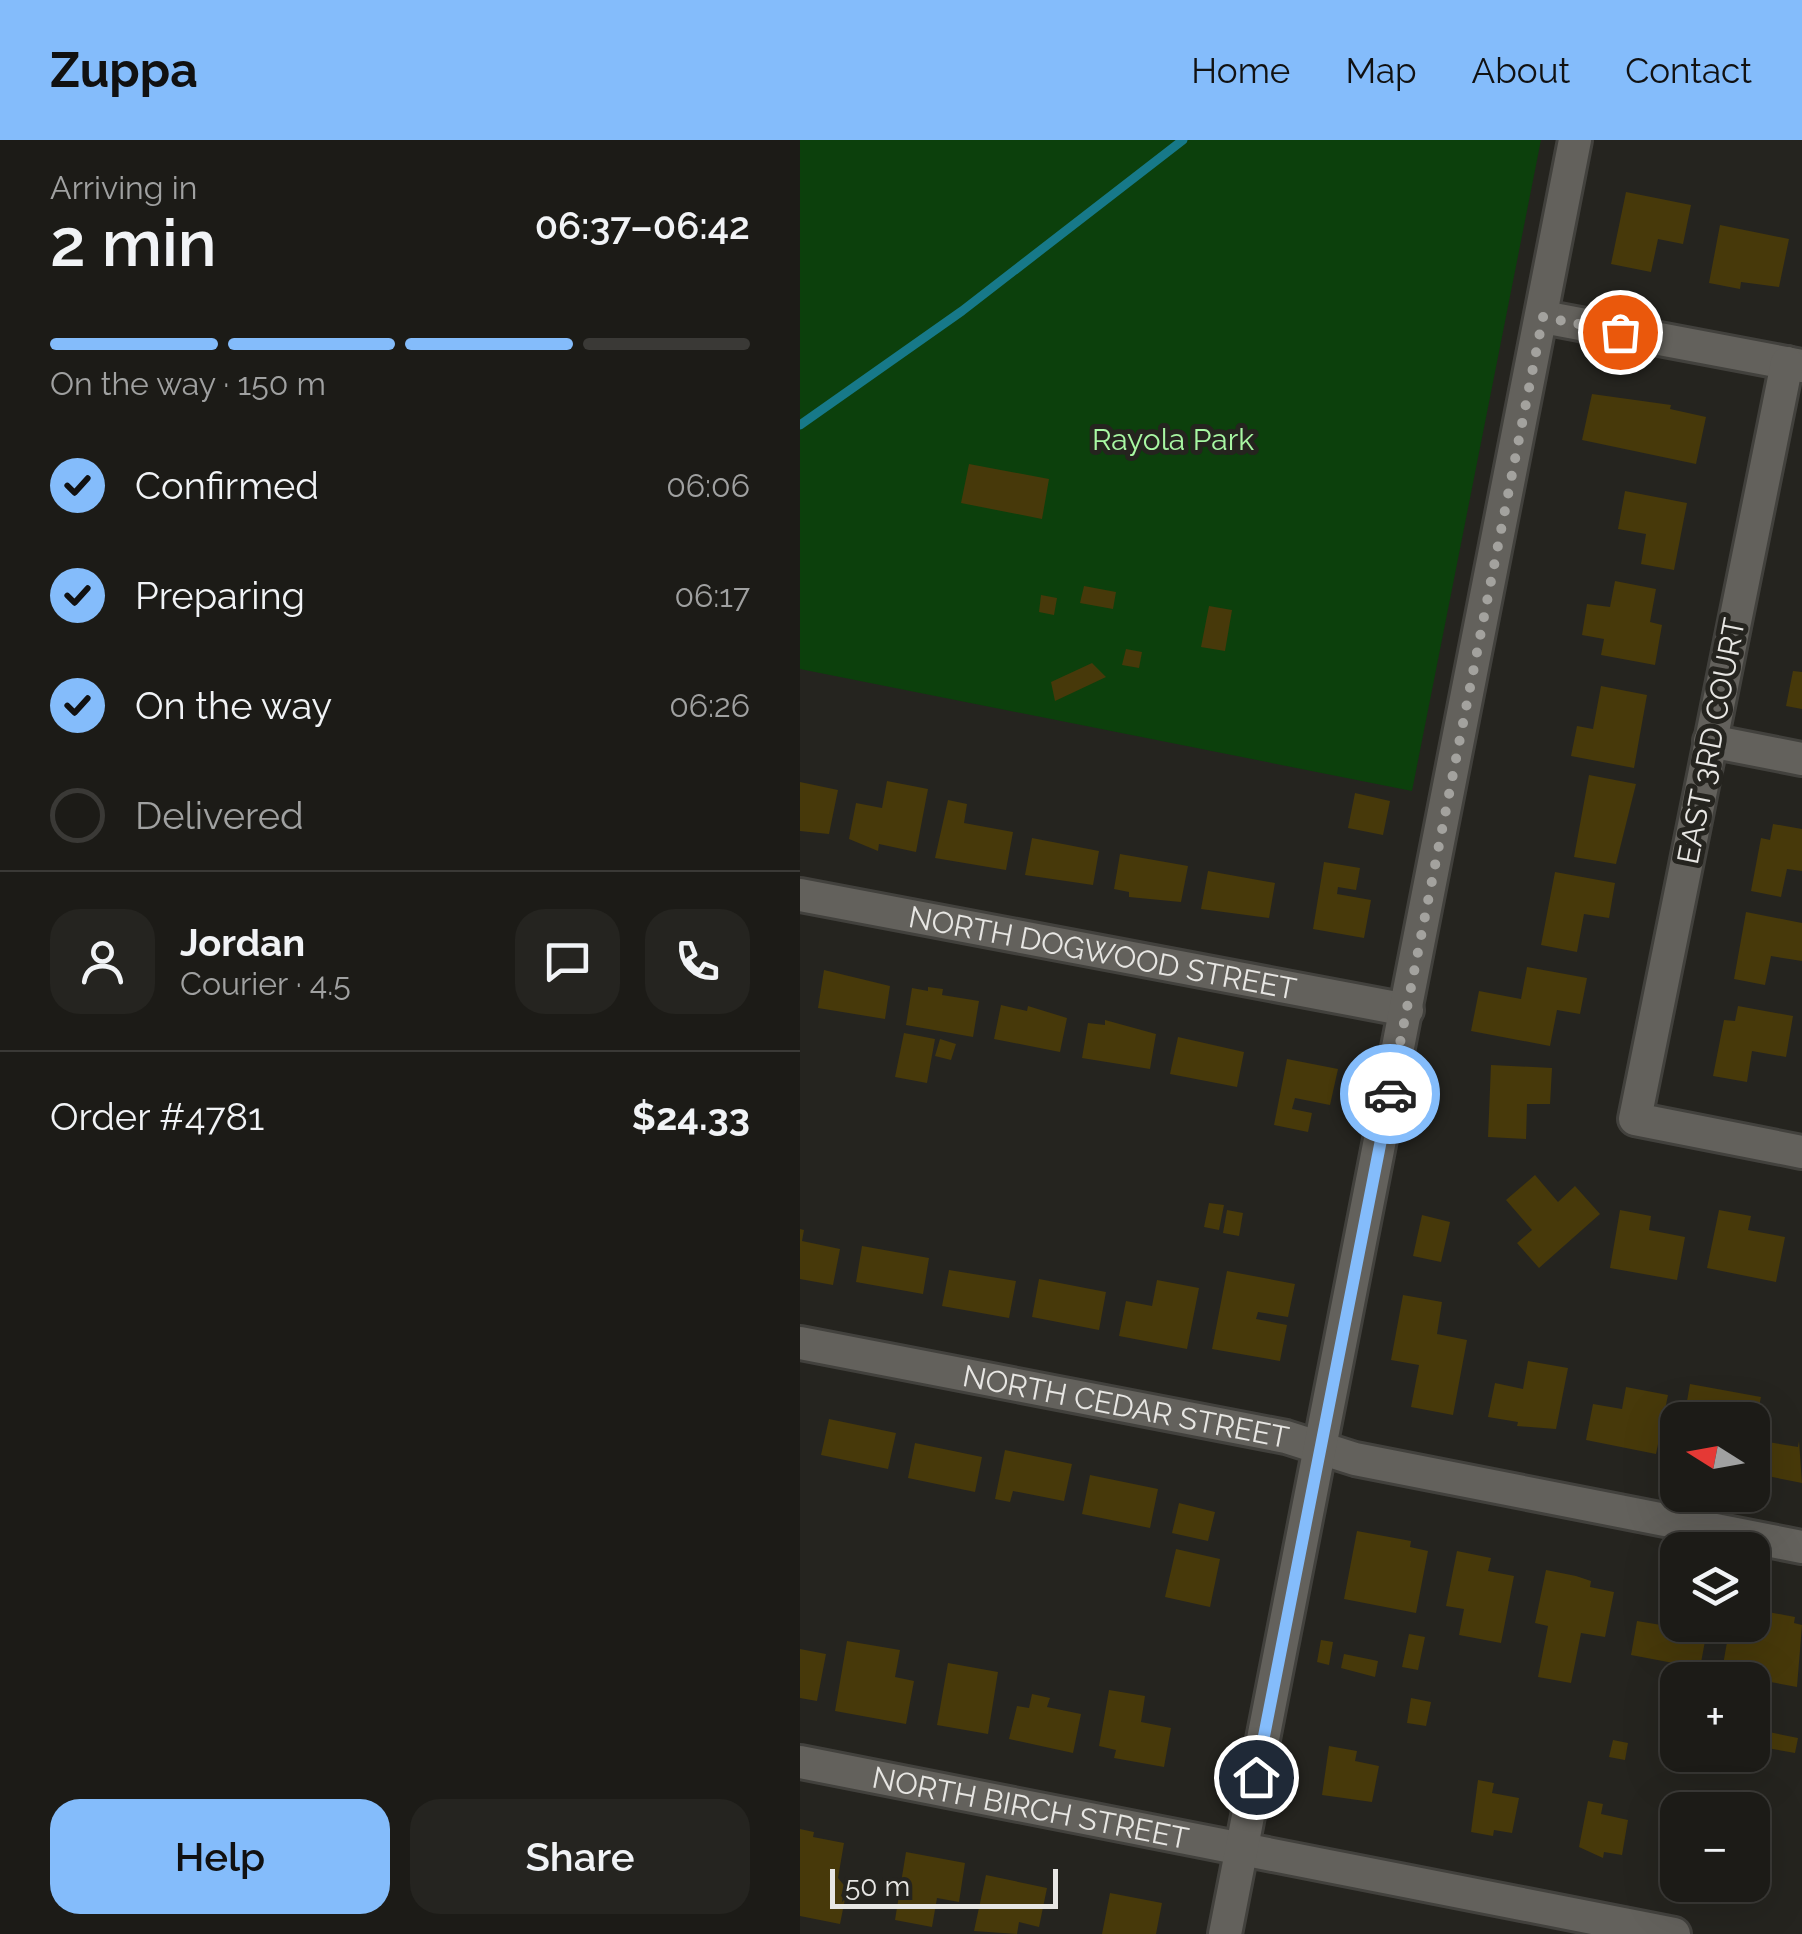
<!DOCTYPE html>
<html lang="en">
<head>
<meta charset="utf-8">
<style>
  :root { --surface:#1c1b17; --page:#252420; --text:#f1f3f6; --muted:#a0a1a1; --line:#3a3936; --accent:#84bcfb }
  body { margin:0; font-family:Raleway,sans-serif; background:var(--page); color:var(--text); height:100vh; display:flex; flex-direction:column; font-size:38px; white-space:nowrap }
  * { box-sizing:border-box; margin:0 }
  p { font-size:32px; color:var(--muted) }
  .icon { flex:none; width:55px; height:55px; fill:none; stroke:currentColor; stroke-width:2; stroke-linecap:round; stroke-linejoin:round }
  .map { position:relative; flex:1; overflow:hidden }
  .drawer { display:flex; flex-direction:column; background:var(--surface); width:800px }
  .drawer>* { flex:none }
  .needle { width:65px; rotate:281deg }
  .buttons { position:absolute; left:860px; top:1262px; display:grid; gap:20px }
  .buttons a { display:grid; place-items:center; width:110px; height:110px; border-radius:20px; background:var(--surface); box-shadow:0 10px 40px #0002,0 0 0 2px var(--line); font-size:50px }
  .scale { position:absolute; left:30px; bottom:25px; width:228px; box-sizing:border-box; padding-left:10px; border:5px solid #e7e6e3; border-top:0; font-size:28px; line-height:35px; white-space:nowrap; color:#e7e6e3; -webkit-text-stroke:8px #25241f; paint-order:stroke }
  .pin { position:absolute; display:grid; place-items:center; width:85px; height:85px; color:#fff; margin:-42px; border:5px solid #fff; border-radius:50%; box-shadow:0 2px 10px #0007 }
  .courier { position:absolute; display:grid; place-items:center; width:100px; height:100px; margin:-50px; border:8px solid #84bcfb; border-radius:50%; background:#fff; color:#222; box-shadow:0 2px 12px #0007 }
  .summary em { font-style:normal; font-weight:600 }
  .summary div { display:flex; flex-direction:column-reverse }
  .summary { display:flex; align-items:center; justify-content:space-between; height:170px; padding:0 50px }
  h1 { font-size:65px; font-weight:600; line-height:75px }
  .bar { display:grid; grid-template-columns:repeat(4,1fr); gap:15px 10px; align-content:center; height:120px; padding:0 50px }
  .bar i { height:12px; border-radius:8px; background:var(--line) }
  .bar .on { background:var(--accent) }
  .bar p { grid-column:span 4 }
  .line { display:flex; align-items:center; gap:25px; padding:0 50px; border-top:2px solid var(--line) }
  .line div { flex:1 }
  .round { display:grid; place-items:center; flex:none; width:105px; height:105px; border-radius:30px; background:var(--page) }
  ol { padding:0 50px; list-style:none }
  li { display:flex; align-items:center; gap:30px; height:110px }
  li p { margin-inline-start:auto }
  li .icon { padding:10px; border-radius:50%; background:var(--accent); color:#111; stroke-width:4 }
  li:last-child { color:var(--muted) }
  li i { width:55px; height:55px; border:5px solid var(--line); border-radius:50% }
  .action { display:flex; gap:20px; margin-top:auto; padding:20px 50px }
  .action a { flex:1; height:115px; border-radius:30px; background:var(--accent); color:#111; font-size:40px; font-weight:600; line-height:115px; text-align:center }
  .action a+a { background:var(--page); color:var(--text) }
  header { display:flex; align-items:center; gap:60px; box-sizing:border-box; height:140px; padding:0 50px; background:var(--accent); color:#111 }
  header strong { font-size:48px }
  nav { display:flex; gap:55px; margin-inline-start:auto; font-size:35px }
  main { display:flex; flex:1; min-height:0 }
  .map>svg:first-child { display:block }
</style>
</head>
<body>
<header>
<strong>Zuppa</strong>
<nav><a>Home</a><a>Map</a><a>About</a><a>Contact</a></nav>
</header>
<main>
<section class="drawer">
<div class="summary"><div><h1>2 min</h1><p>Arriving in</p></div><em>06:37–06:42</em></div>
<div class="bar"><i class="on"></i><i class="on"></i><i class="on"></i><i></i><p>On the way · 150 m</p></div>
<ol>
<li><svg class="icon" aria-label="check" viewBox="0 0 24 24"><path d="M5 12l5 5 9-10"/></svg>Confirmed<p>06:06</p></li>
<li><svg class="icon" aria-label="check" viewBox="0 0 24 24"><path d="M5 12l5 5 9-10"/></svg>Preparing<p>06:17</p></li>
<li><svg class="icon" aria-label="check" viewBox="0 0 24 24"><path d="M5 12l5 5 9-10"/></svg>On the way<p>06:26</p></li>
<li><i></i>Delivered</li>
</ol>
<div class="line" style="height:180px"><a class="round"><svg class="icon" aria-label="person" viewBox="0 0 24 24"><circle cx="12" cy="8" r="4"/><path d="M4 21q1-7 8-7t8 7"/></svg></a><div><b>Jordan</b><p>Courier · 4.5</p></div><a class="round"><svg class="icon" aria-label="chat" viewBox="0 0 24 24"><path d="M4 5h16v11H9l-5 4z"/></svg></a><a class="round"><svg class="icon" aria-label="phone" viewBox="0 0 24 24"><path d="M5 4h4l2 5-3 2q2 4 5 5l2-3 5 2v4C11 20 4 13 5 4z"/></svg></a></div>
<div class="line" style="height:130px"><div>Order #4781</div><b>$24.33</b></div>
<div class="action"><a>Help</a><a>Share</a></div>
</section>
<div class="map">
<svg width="1002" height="1794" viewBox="0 0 1002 1794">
  <rect width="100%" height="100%" fill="#25241f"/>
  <path fill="#0c400c" d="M0 0H741L612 651 0 529Z"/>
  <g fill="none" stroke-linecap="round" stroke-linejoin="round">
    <path stroke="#177989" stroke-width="9" d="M0 285 162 171 383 0"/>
  </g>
  <path fill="#47390a" d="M826 52 891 65 883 104 858 99 851 132 811 124Z
    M920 85 989 99 979 147 941 142 940 149 909 143Z
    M792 254 871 265 870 269 906 277 896 324 782 300Z
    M169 324 249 339 242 379 161 363Z
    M825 351 887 363 874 430 841 424 846 394 818 389Z
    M815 441 856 449 850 482 862 485 855 525 801 515 804 499 782 495 787 464 810 467Z
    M284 446 316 452 313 469 280 463Z
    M241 455 257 458 254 475 239 472Z
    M409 466 432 470 425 511 401 507Z
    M326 509 342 512 339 528 322 525Z
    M292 523 306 537 255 561 251 542Z
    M993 531 1002 532V569L986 566Z
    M801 546 847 555 834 628 771 616 777 586 793 589Z
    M789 635 836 644 816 724 774 717Z
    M87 641 128 649 116 712 79 704 78 711 49 699 56 663 82 668Z
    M0 642 38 650 29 694 0 691Z
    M555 653 590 661 583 695 548 688Z
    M148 660 167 664 164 683 213 692 206 730 135 718Z
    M973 684 1002 689V731L987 729 981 757 951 751 961 698 970 700Z
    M232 698 299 711 293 745 225 735Z
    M320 714 388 726 381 762 329 757V752L314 749Z
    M524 722 560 728 556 750 538 747 537 754 571 760 564 798 513 789Z
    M408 731 475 743 469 778 401 769Z
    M755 732 815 743 809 778 784 774 777 812 741 805Z
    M946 772 1002 783V821L971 816 965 845 934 839Z
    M727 827 787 838 780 874 757 870 750 906 671 891 679 851 721 859Z
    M24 830 90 846 85 879 18 868Z
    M128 847 143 849 142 855 179 861 173 897 106 885 112 848 128 851Z
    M201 865 227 871 228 866 267 878 260 912 194 899Z
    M938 866 993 876 986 917 952 911 947 942 913 936 924 880 935 881Z
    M305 880 356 894 350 929 282 918 288 883 305 885Z
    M104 893 135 899 127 943 95 937Z
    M378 897 444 912 437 947 370 934Z
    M140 899 156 904 151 920 135 916Z
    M487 919 538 929 530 965 495 958 492 969 512 973 508 992 474 985Z
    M691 925 752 928 750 964H727L726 999 688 997Z
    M735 1035 758 1062 775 1046 800 1074 739 1128 717 1103 732 1090 706 1060Z
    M409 1063 424 1065 419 1090 404 1087Z
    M427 1070 443 1073 439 1096 423 1093Z
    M820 1070 851 1076 849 1090 885 1097 877 1140 810 1128Z
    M919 1070 951 1076 948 1090 985 1097 976 1142 907 1128Z
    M622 1075 650 1082 641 1122 613 1116Z
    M0 1089 4 1090 2 1101 40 1109 33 1145 0 1139Z
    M62 1106 129 1118 123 1154 56 1142Z
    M149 1130 216 1141 209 1178 142 1166Z
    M427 1131 495 1144 488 1177 458 1172 456 1179 487 1185 480 1221 412 1209Z
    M239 1139 306 1152 299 1190 232 1177Z
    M357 1140 399 1148 387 1209 319 1196 326 1161 352 1166Z
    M603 1155 642 1162 637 1194 667 1200 653 1275 611 1267 619 1225 591 1220Z
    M728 1221 768 1228 756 1289 717 1286 718 1282 688 1277 695 1243 723 1249Z
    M890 1244 961 1257 954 1290 952 1280 884 1278Z
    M826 1247 868 1255 856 1314 786 1300 793 1264 822 1269Z
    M29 1279 96 1293 88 1329 21 1315Z
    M999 1301 1002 1343 962 1335 968 1302 998 1307Z
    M115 1303 182 1317 175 1352 108 1338Z
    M205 1310 272 1324 264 1361 213 1351 210 1362 195 1359Z
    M290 1335 358 1349 350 1388 282 1374Z
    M379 1363 415 1372 408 1401 372 1393Z
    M557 1391 611 1401 610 1407 628 1411 616 1473 544 1459Z
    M376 1409 420 1419 410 1467 365 1457Z
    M657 1411 691 1418 688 1431 714 1436 701 1503 659 1495 664 1469 646 1466Z
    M746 1430 776 1436 791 1441 790 1447 814 1452 805 1497 781 1493 771 1543 738 1537 748 1486 735 1483Z
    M874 1455H878V1485H908L900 1528 831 1515 837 1481 867 1486Z
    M952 1469 995 1477 994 1483 1002 1485 997 1547 955 1539 956 1532 923 1525 930 1485H952Z
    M609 1494 625 1497 618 1530 602 1527Z
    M521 1500 533 1502 529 1525 517 1522Z
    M47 1501 100 1510 95 1537 114 1541 106 1584 35 1571Z
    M0 1509 26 1514 17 1561 0 1558Z
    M544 1514 578 1521 575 1537 541 1528Z
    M148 1523 198 1532 188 1594 137 1585Z
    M309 1550 345 1556 341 1582 371 1588 364 1627 314 1618 316 1610 299 1606Z
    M232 1554 250 1558 247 1567 281 1574 273 1613 209 1599 217 1566 229 1568Z
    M611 1558 631 1562 626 1586 607 1583Z
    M964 1591 998 1598 995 1613 961 1607Z
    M813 1600 828 1603 825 1620 809 1617Z
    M529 1606 557 1611 555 1621 579 1626 572 1662 522 1655Z
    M678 1640 694 1643 692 1653 719 1658 712 1693 694 1690 693 1696 671 1692Z
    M788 1661 803 1664 801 1674 828 1680 822 1715 804 1712 803 1718 779 1707Z
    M872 1676 878 1677V1716L862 1711Z
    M0 1689 14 1692 13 1697 44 1703 38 1738 47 1749 40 1784 0 1776Z
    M106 1712 165 1723 159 1762 137 1758 132 1787 95 1780Z
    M186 1735 247 1748 239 1787 219 1782 217 1794 174 1791Z
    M310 1753 362 1763 356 1794H302Z"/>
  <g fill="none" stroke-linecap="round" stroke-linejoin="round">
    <g stroke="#42413d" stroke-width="38">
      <g id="minor">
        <path d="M743 177 1002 226"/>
        <path d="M987 223 835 979 1002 1012"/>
        <path d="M910 601 1002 619"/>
        <path id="s1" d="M0 755 607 870"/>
        <path id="s2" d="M0 1203 486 1297 555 1319 1002 1407"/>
        <path id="s3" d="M0 1622 874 1794"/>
        <path d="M425 1794 775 0"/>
      </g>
    </g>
    <use href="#minor" stroke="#63615c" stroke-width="32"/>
  </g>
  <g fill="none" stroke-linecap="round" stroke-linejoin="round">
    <path stroke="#a3a29e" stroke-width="10" stroke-dasharray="0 18" d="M590 954 743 177 820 192"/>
    <path stroke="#84bcfb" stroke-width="12" d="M456 1637 590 954"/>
  </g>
  <g text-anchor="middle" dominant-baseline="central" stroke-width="10" stroke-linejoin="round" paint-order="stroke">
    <g font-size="30" fill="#a8f8a3" stroke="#25241f">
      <text x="373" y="299">Rayola Park</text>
    </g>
    <g font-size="30" fill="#e7e6e3" stroke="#25241f">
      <text transform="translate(911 601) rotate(-79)">EAST 3RD COURT</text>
      <text stroke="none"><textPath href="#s1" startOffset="308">NORTH DOGWOOD STREET</textPath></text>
      <text stroke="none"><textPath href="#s2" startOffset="332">NORTH CEDAR STREET</textPath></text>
      <text stroke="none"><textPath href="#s3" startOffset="235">NORTH BIRCH STREET</textPath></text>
    </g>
  </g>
</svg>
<div class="buttons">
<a><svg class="needle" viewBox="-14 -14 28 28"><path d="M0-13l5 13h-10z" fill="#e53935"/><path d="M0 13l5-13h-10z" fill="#a0a1a1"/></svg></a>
<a><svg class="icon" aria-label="layers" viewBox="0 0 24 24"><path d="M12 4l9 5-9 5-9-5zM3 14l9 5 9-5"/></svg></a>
<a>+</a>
<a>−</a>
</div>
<div class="scale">50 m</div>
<div class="pin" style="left:820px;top:192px;background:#ea580c"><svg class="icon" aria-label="bag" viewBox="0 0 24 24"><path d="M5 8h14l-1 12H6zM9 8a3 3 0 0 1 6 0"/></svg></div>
<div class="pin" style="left:456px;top:1637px;background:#1f2937"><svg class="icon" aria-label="home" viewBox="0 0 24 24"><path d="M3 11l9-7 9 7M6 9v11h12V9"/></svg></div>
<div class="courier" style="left:590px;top:954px"><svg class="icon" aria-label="car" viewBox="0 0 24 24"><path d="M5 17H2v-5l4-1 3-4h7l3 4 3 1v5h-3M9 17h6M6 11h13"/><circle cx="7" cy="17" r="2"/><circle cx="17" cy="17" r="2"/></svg></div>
</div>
</main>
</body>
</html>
